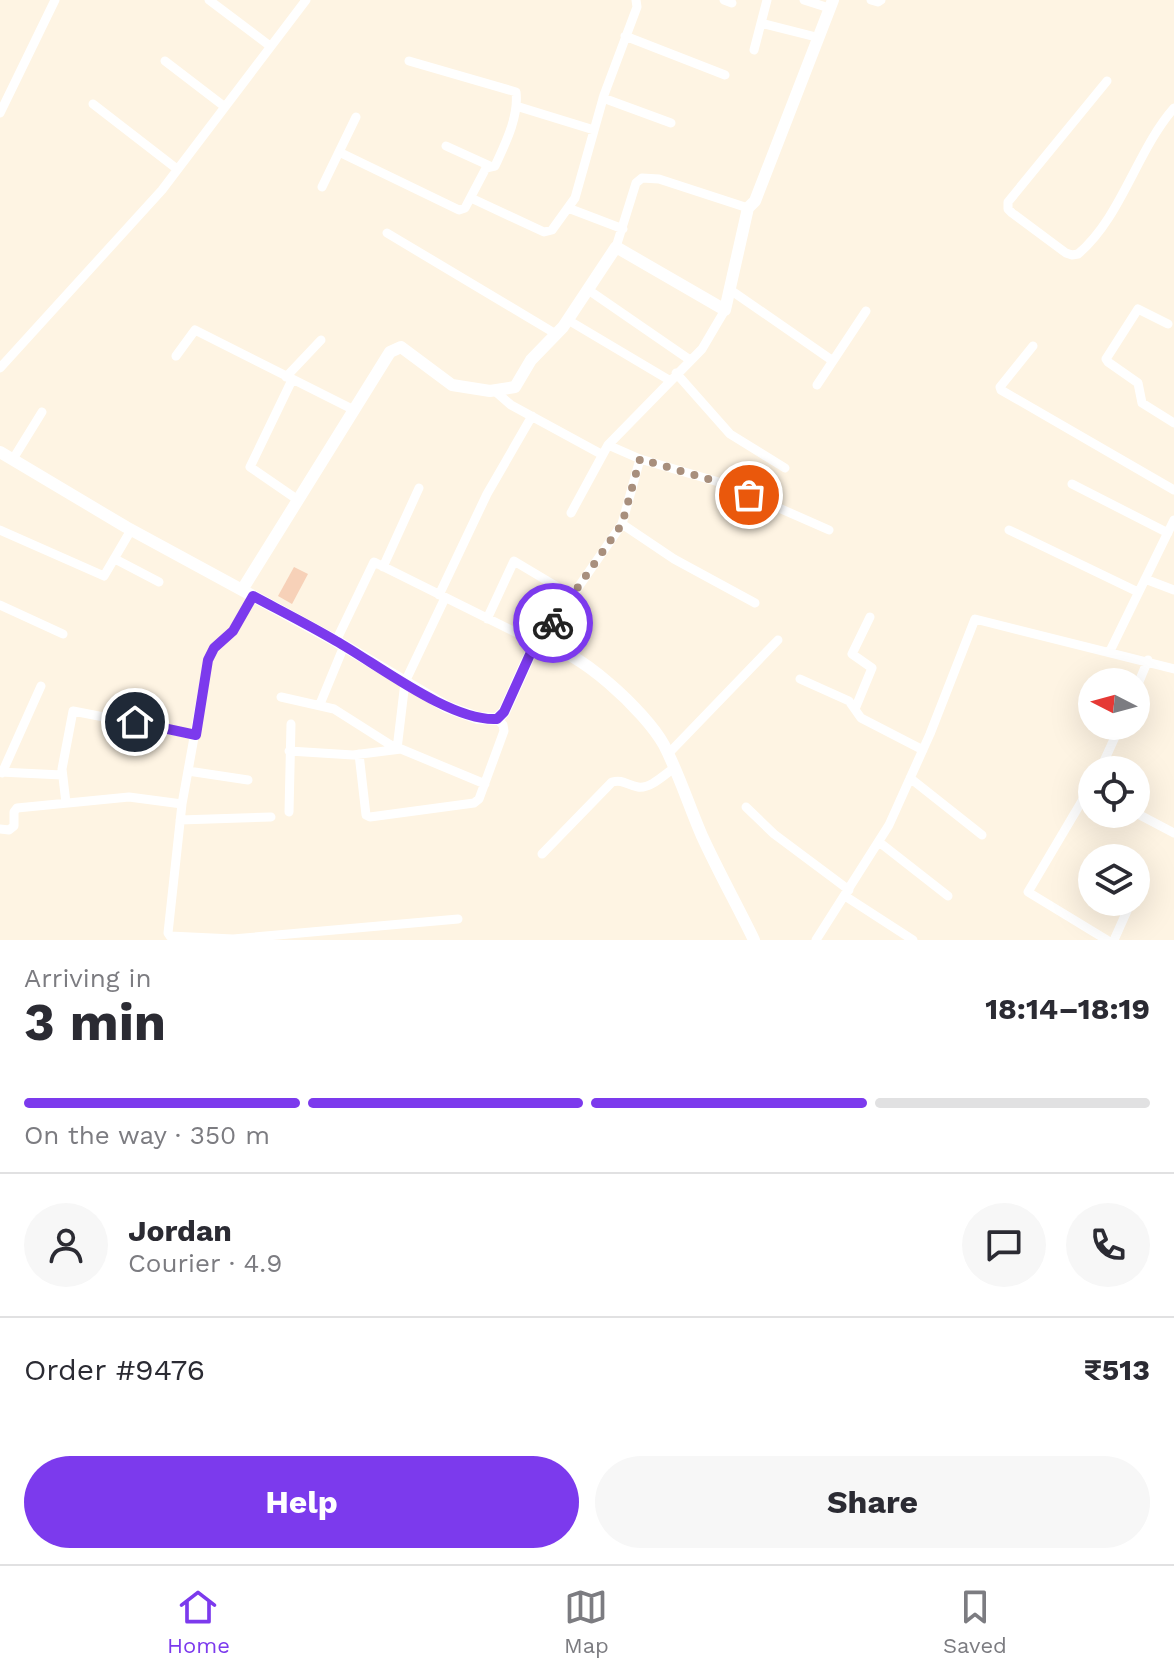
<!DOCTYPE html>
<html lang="en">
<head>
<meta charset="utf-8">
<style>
  :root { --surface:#fff; --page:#f7f7f7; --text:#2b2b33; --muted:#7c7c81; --line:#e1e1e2; --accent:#7c3aed }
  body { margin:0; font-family:"Work Sans",sans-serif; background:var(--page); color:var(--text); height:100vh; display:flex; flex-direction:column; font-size:30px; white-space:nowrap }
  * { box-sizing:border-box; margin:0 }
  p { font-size:26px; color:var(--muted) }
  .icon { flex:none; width:44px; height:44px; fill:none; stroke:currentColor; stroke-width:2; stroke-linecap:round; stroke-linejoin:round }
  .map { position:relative; height:940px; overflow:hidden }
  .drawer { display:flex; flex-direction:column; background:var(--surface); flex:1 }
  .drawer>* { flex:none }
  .needle { width:52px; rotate:276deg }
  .controls { position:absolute; left:1078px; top:668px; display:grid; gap:16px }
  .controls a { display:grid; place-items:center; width:72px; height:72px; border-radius:50%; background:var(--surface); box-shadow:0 8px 32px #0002; font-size:40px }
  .pin { position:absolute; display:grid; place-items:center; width:68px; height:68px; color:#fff; margin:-34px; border:4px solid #fff; border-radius:50%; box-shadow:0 2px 8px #0007 }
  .courier { position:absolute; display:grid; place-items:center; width:80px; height:80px; margin:-40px; border:6px solid #7c3aed; border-radius:50%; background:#fff; color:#222; box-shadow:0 2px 10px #0007 }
  .overview em { font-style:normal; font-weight:700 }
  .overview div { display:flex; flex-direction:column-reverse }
  .overview { display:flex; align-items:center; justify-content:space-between; height:136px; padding:0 24px }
  h1 { font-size:52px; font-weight:700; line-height:60px }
  .bar { display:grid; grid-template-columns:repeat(4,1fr); gap:12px 8px; align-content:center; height:96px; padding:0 24px }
  .bar i { height:10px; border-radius:6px; background:var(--line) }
  .bar .active { background:var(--accent) }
  .bar p { grid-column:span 4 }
  .line { display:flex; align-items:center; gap:20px; padding:0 24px; border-top:2px solid var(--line) }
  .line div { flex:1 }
  .round { display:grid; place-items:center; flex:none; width:84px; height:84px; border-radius:42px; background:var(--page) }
  .action { display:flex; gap:16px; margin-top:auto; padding:16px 24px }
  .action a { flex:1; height:92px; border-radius:48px; background:var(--accent); color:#fff; font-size:32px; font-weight:700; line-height:92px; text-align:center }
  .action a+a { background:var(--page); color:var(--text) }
  .tab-bar { display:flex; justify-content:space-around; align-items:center; height:112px; border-top:2px solid var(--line); background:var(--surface); font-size:22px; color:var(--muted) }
  .tab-bar a { display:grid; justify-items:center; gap:4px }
  .tab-bar .active { color:var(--accent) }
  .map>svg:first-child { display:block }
</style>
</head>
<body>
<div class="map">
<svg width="1174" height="940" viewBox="0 0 1174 940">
  <rect width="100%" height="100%" fill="#fef4e3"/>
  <path fill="#f7d1b8" d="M294 567 308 574 292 604 278 596Z"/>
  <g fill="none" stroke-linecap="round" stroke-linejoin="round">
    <path stroke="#fff" stroke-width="9" d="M209 0 270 46
      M724 0 732 3
      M804 0 829 8
      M871 0 878 2 881 0
      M761 23 816 37
      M625 36 725 75
      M754 50 767 0
      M165 61 225 107
      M1107 81 1008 202V209L1012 213 1066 253 1072 255 1078 254C1121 218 1137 150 1174 108
      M603 98 671 123
      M93 104 177 169
      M516 106 594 130
      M0 113 55 0
      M446 146 490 166
      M339 152 459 210 465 208 486 168 495 166C505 144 519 117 516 92L409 61
      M322 187 356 117
      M471 198 544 232 552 230 575 198 604 95 637 7 636 0
      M568 208 623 229
      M387 233 556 334
      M616 247 636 183 642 178 659 179 748 208
      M587 289 690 360
      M729 289 833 361
      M568 320 669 380
      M1168 324 1138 309 1106 359 1108 362 1138 383 1142 403 1174 423
      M1033 346 1000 387 1001 390 1174 490
      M176 356 195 330 354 410
      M0 368 162 190 306 0
      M676 373 730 434 785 468
      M286 377 321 340
      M292 380 250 467 298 500
      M817 385 866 311
      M495 391 511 405 601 454
      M608 445 640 459 722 483 829 530
      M13 459 42 412
      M1072 484 1168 533
      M571 513 608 445 702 349 725 310
      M622 524 674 559 755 603
      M0 530 104 576 131 530
      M1009 530 1138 592
      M115 559 159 582
      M383 567 419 488
      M1145 579 1174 590
      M439 595 487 494 532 416
      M253 596 233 631 214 648 208 660 182 804 168 933 170 936 233 939 458 919
      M0 605 63 634
      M487 619 514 561 571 595
      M336 641 374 562 539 644 622 524 640 459
      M1110 651 1174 520
      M800 679 849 701 861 718 923 750
      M1136 689 1148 660
      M281 697 334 709 397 749 405 682 445 598
      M320 704 344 646
      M855 709 872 668 852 654 870 617
      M289 751 353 755 401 749 485 784
      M359 754 366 815 370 817 474 803 479 799 504 731 503 725 497 719
      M668 754 778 640
      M1100 770 1120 726
      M188 771 248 780
      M0 772 62 775
      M2 773 41 686
      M910 778 982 835
      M1092 784 1028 892 1107 940
      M66 803 62 769 73 711 196 735
      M746 807 774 834 849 890
      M289 812 291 724
      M1136 813 1174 833
      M180 820 271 817
      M0 829 9 830 14 826V812L17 808 129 797 182 804
      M879 842 948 896
      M542 854 612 782C623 779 627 785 638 787 650 789 664 775 674 768
      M1136 890 1139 883
      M845 896 913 940
      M816 940 889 825 930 734 975 619 1174 669
      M1114 940 1131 902"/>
    <path stroke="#fff" stroke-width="12" d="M0 452 126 527 336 641 447 707 478 718 497 719 504 712 532 650 539 644C577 647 646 712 664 745 679 774 689 806 702 836 718 871 737 905 754 940
      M242 590 390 352 401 347 452 385 490 391 515 387 531 360 563 327 616 247 725 310 748 208 755 201 833 0"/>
  </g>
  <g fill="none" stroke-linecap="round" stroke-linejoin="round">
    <path stroke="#a88f7d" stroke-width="8" stroke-dasharray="0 14.4" d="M553 623 622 524 640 459 722 483 749 495"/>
    <path stroke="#7c3aed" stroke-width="10" d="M135 722 196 735 208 660 214 648 233 631 253 596C281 611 309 625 336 641 377 664 451 722 497 719L504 712 532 650 553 623"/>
  </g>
</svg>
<div class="controls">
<a><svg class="needle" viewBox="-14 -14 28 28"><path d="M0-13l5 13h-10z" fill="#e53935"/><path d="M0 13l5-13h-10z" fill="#7c7c81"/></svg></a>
<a><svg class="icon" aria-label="locate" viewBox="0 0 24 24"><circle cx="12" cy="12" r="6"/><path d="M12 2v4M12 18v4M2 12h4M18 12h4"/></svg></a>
<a><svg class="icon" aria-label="layers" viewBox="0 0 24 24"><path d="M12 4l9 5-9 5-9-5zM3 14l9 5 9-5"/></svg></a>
</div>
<div class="pin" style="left:749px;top:495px;background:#ea580c"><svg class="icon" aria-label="bag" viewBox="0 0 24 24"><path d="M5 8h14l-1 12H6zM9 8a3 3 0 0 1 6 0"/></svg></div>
<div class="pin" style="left:135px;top:722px;background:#1f2937"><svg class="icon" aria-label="home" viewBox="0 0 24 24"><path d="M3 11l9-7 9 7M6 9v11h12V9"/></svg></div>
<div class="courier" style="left:553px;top:623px"><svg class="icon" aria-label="bike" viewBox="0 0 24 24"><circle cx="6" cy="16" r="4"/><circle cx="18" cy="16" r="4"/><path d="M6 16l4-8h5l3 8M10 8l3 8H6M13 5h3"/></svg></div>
</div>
<section class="drawer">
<div class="overview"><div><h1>3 min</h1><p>Arriving in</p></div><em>18:14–18:19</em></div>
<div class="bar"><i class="active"></i><i class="active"></i><i class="active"></i><i></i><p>On the way · 350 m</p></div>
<div class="line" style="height:144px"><a class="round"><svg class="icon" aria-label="person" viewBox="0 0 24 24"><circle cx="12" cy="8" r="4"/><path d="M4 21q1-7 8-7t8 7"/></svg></a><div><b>Jordan</b><p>Courier · 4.9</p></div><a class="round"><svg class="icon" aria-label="chat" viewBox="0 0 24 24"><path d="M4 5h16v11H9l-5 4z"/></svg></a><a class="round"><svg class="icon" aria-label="phone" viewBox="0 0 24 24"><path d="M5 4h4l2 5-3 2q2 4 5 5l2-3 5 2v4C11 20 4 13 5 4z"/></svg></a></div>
<div class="line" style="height:104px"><div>Order #9476</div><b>₹513</b></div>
<div class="action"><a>Help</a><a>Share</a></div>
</section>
<nav class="tab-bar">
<a class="active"><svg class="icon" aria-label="home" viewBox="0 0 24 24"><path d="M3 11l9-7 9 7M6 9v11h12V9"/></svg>Home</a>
<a><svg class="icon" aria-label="map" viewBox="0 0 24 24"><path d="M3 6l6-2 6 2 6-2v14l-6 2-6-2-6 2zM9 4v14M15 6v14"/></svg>Map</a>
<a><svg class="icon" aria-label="saved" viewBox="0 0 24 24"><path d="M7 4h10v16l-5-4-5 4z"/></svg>Saved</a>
</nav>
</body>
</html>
